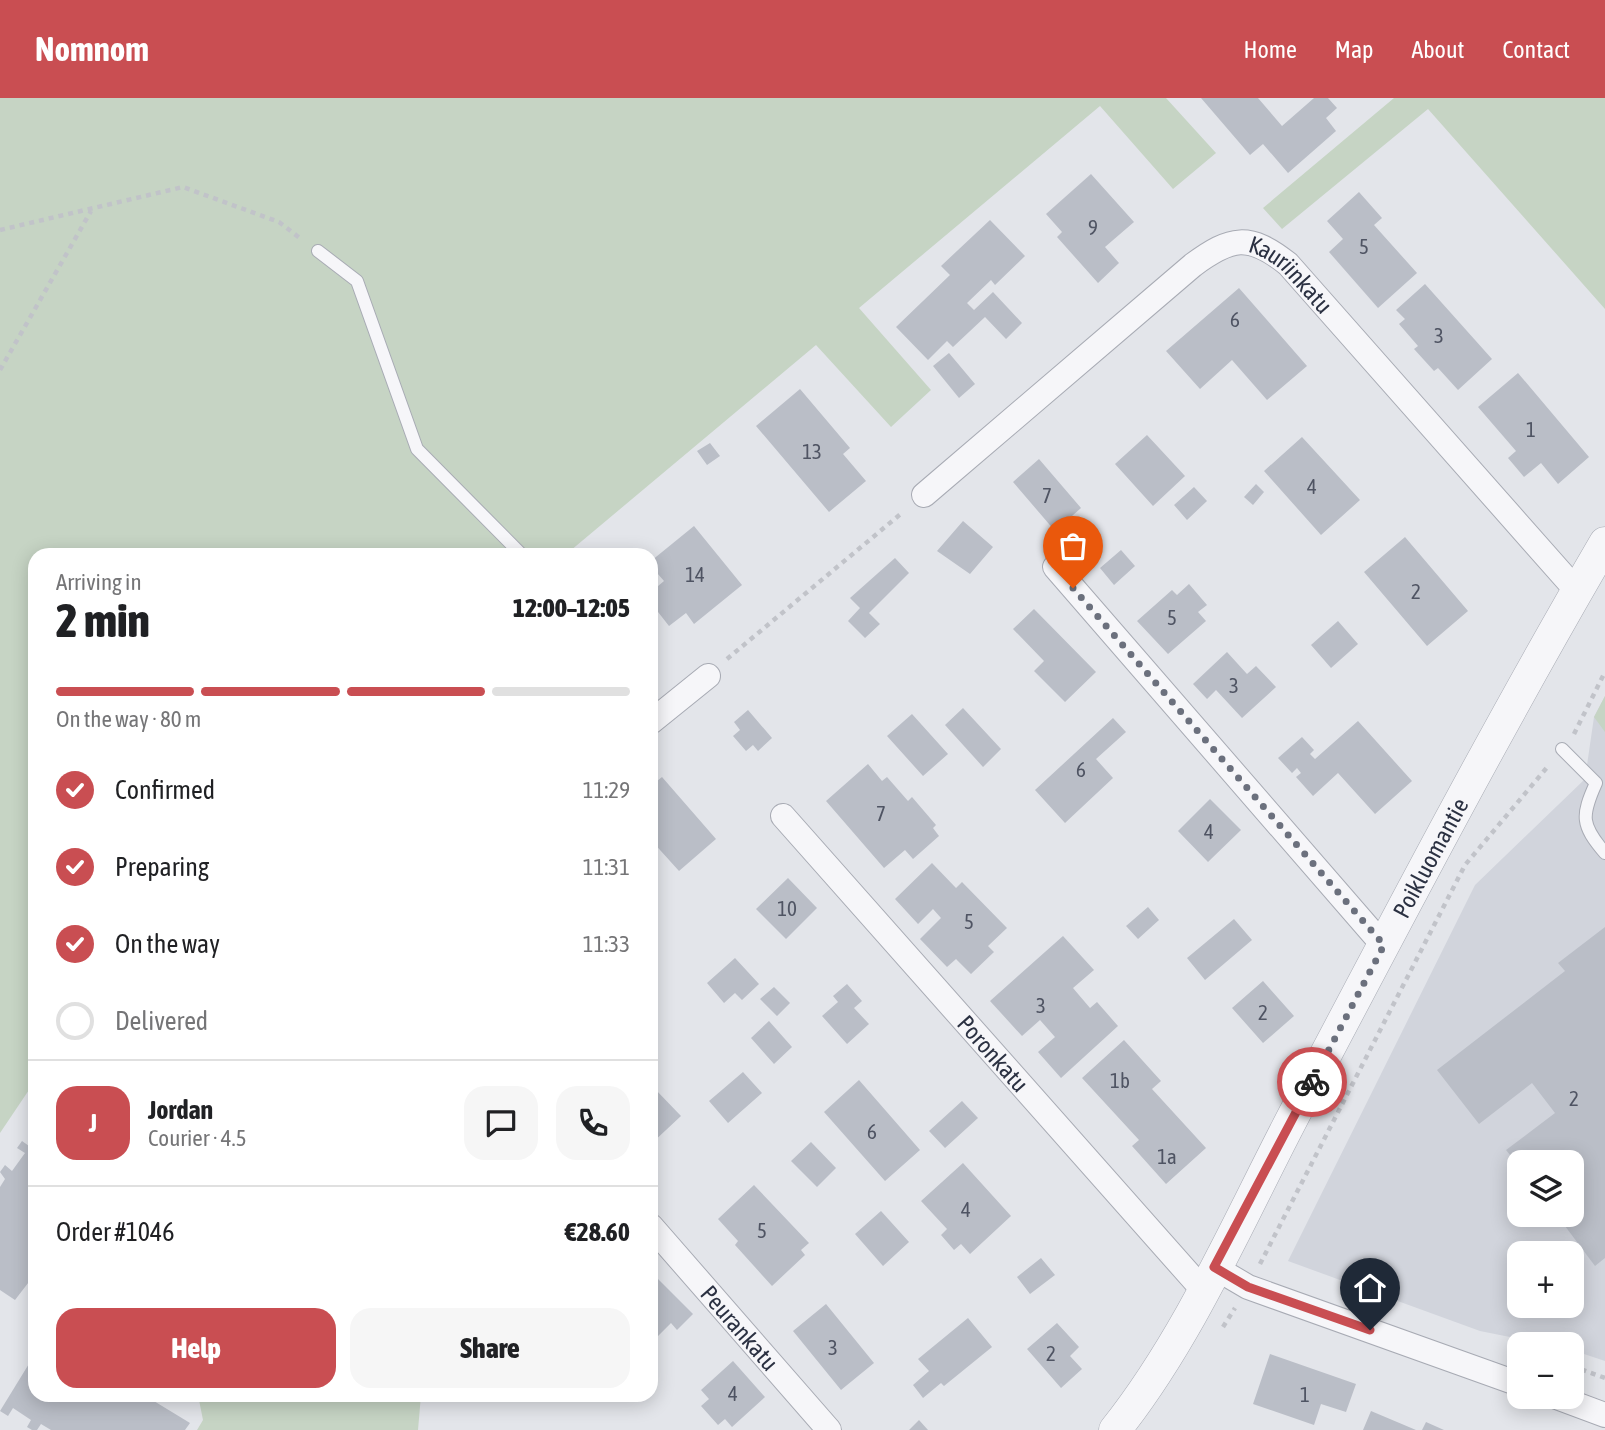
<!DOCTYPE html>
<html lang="en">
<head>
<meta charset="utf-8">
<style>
  :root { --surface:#fff; --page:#f6f6f6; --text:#202124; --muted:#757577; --line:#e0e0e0; --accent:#c94e52 }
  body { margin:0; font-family:"Asap Condensed",sans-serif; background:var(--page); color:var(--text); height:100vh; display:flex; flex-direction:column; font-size:26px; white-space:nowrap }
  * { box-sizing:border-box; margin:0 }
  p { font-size:23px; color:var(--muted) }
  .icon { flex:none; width:38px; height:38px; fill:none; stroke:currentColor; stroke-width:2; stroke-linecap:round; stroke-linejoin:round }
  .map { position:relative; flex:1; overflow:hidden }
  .details { position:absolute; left:28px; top:450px; width:630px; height:854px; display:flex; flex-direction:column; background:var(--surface); border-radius:21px; box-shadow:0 4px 18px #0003 }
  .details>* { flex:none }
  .controls { position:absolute; left:1507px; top:1052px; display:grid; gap:14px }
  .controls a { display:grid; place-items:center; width:77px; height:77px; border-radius:14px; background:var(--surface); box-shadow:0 4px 18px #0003; font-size:35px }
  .pin { position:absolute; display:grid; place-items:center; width:60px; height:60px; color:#fff; margin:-72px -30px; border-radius:50% 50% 50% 0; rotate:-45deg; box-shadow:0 0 7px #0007 }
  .pin .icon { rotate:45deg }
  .courier { position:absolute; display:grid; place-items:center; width:70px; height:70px; margin:-35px; border:5px solid #c94e52; border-radius:50%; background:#fff; color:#222; box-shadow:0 2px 9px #0007 }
  .head em { font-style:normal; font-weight:800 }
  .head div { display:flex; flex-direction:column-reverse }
  .head { display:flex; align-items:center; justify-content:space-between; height:119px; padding:0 28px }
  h1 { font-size:46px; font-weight:800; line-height:52px }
  .bar { display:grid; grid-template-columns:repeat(4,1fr); gap:10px 7px; align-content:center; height:84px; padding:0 28px }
  .bar i { height:9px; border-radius:5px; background:var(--line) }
  .bar .active { background:var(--accent) }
  .bar p { grid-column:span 4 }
  .line { display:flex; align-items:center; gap:18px; padding:0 28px; border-top:2px solid var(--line) }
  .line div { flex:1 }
  .round { display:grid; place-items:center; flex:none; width:74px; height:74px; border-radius:21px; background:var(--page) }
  ol { padding:0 28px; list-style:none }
  li { display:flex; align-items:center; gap:21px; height:77px }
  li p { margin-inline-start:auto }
  li .icon { padding:7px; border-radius:50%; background:var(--accent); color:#fff; stroke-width:4 }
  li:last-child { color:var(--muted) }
  li i { width:38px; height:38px; border:4px solid var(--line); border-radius:50% }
  .button { display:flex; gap:14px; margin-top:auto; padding:14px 28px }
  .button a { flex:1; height:80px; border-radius:21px; background:var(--accent); color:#fff; font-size:28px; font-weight:800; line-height:80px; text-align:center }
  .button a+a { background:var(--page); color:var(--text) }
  header { display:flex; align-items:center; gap:42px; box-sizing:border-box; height:98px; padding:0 35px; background:var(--accent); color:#fff }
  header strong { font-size:33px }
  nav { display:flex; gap:38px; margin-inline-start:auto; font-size:24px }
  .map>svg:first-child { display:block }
</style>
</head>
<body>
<header>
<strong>Nomnom</strong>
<nav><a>Home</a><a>Map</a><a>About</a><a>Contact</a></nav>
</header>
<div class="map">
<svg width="1605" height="1332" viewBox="0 0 1605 1332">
  <rect width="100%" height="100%" fill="#e3e5ea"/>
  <path fill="#d1d4dc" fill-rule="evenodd" d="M1605 598V1263L1572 1252V1246H1544L1480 1233 1288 1163 1475 787 1585 681 1594 619ZM1519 1064H1572V1116H1519ZM1519 1155H1572V1208H1519Z"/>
  <path fill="#c6d4c4" d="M0 0H1166L1216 55 1173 91 1100 8 859 210 931 292 891 329 816 247 570 453 572 457H35V983L0 1035Z
    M1394 0H1605V211L1428 11 1282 131 1263 110Z
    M1605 598V634L1594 619Z
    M198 1297H421L418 1332H197L203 1322Z"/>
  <path fill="#babec7" d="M1201 0H1258L1282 28 1314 0H1328L1337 10 1326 20 1336 33 1288 75 1263 46 1250 57Z
    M1091 76 1134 124 1105 149 1119 165 1098 185 1057 139 1062 134 1046 116Z
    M1359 94 1382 120 1374 127 1417 175 1378 210 1329 154 1343 141 1327 123Z
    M990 122 1025 158 995 187 991 182 967 205 974 212 993 194 1022 225 1006 241 985 219 953 249 947 243 928 262 896 229 950 177 941 168Z
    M1425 186 1492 261 1458 292 1438 270 1434 273 1414 251 1418 248 1399 226 1405 221 1396 212Z
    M1239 190 1307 268 1267 302 1232 262 1200 291 1166 253Z
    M949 255 975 286 959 300 933 268Z
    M1518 275 1589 359 1558 386 1541 365 1524 379 1508 360 1516 353 1478 309Z
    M800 291 850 350 843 356 866 383 829 414 756 328Z
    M1147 337 1185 378 1153 408 1115 366Z
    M1302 339 1360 402 1321 437 1264 373Z
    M710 345 720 358 707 367 697 353Z
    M1039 361 1081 410 1055 433 1013 384Z
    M1256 386 1264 394 1253 407 1244 399Z
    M1194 389 1207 403 1187 422 1174 407Z
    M963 423 993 449 970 476 937 453Z
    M694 428 742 487 694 526 686 515 669 528 651 505V494L664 483 651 468V463Z
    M1405 439 1468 513 1427 548 1364 474Z
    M1121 452 1135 468 1114 487 1100 470Z
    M895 460 909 475 869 515 880 526 865 540 848 523 860 510 850 500Z
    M1189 486 1207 507 1198 514 1206 523 1168 556 1137 523 1172 492 1177 497Z
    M1034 511 1096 574 1065 604 1034 573 1044 563 1013 531Z
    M1338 523 1358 546 1331 570 1311 547Z
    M1227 554 1247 576 1256 568 1276 589 1242 620 1216 592 1207 601 1193 586Z
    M963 610 1001 651 983 669 945 627Z
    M748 612 772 640 758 653 753 647 746 653 733 638 740 632 734 624Z
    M912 616 948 656 923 678 887 638Z
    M1113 620 1126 634 1096 661 1113 680 1065 725 1035 692Z
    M1358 623 1412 683 1375 716 1338 675 1313 698 1296 679 1301 675 1297 670 1292 675 1278 660 1302 639 1314 652 1310 656 1315 661Z
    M868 666 882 683 887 679 908 703 912 699 936 727 933 730 939 738 913 761 905 752 884 770 826 703Z
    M662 679 716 741 679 773 651 742V688Z
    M1210 701 1241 732 1208 764 1178 733Z
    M932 765 956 790 962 784 1007 830 988 848 994 854 971 876 956 861 947 869 920 841 941 820 933 811 918 826 895 801Z
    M788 780 817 810 786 841 756 811Z
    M1148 809 1159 822 1138 841 1126 828Z
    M1234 821 1252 842 1205 882 1187 860Z
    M1605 829V1160L1595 1168 1556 1116H1572V1064H1519V1068L1506 1052 1555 1015 1532 985 1479 1026 1437 972 1565 873 1558 865Z
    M1063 838 1094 872 1073 890 1090 910 1097 904 1118 928 1061 980 1038 954 1055 939 1040 922 1022 938 990 903Z
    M735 860 759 886 742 902 735 895 724 905 707 885Z
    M1263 883 1294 918 1263 945 1232 910Z
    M847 886 862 903 854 910 869 926 847 946 822 918 838 904 833 898Z
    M774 889 790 905 777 918 760 901Z
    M769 923 792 949 774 966 751 940Z
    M1124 942 1161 983 1152 991 1206 1050 1166 1086 1132 1048 1139 1042 1082 980Z
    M743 974 762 995 728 1025 709 1003Z
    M859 982 920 1052 885 1083 824 1014Z
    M655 991 681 1018 651 1046V995Z
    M962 1003 978 1020 945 1050 929 1033Z
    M35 1039V1176L15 1202 0 1192V1089L5 1081 0 1074 5 1067 12 1073 25 1055 17 1050 22 1043 29 1048Z
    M811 1044 836 1070 817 1089 791 1063Z
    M963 1065 1011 1118 970 1156 961 1146 954 1152 941 1137 947 1131 921 1103Z
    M754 1087 809 1145 801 1152 805 1157 772 1188 735 1147 738 1143 718 1121Z
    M881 1113 909 1144 883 1168 855 1136Z
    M1041 1160 1055 1177 1030 1196 1017 1179Z
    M651 1174 693 1216 677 1232 671 1225 658 1238 651 1231Z
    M826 1206 874 1265 841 1292 793 1233Z
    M968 1220 992 1249 944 1288 941 1285 923 1300 913 1287 929 1273 918 1261Z
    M1057 1225 1079 1249 1070 1258 1082 1271 1061 1290 1027 1251Z
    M35 1256V1297H144L190 1325 185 1332H51L41 1326 37 1332H32L27 1329 31 1322 13 1310 8 1318 0 1313Z
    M1270 1256 1356 1286 1346 1314 1321 1306 1314 1327 1253 1306Z
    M733 1263 765 1299 732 1329 725 1321 718 1327 701 1308 709 1301 701 1292Z
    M1371 1313 1416 1332H1363Z
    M919 1322 928 1332H909Z
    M1426 1324 1444 1332H1422Z"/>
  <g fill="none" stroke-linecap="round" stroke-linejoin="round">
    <g stroke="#a8abb4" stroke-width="14">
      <path id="service" d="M318 153 357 183 417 351 522 457
        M1562 651 1596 685
        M1596 685C1581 718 1581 727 1605 755"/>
    </g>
    <g stroke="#a8abb4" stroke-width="26">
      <g id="minor">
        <path id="s1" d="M924 397 1193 167C1231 139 1249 135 1288 166L1577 493"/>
        <path d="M1055 469 1383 847"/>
        <path d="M651 624 708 578"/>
        <path id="s2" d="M783 718 1203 1192"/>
        <path id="s3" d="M651 1128 829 1332"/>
        <path d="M1214 1169 1248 1189 1519 1286"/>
        <path d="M1554 1298 1605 1317"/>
      </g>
    </g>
    <g stroke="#a8abb4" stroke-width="33">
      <g id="tertiary">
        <path id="s4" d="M1115 1332C1190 1238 1241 1117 1297 1011 1397 821 1497 630 1605 445"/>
      </g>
    </g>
    <path stroke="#c1c3c9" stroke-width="4.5" stroke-dasharray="5 5" stroke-linecap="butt" d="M0 132 183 89 279 124 301 141
      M0 272 91 113
      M727 561 903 414
      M1574 636 1605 574
      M1260 1166 1465 767 1549 667
      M1223 1229 1235 1210
      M1572 1268 1605 1280"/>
    <use href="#service" stroke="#f6f6f9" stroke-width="12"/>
    <use href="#minor" stroke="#f6f6f9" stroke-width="24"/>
    <use href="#tertiary" stroke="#f6f6f9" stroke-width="32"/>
  </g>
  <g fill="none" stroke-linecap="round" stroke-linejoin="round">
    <path stroke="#6b707d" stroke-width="7" stroke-dasharray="0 12.6" d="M1073 490 1384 847 1312 984"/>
    <path stroke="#c94e52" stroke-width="9" d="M1312 984 1214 1169 1248 1189 1370 1232"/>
  </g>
  <g text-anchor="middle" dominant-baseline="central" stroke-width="7" stroke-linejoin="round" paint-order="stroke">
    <g font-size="21" fill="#4f5463">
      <text x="1093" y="129">9</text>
      <text x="1364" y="148">5</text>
      <text x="1235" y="221">6</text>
      <text x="1439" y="237">3</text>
      <text x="1531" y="331">1</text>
      <text x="812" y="353">13</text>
      <text x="1312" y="388">4</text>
      <text x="1047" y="397">7</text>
      <text x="695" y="476">14</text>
      <text x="1416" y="493">2</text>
      <text x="1172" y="519">5</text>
      <text x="1234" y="587">3</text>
      <text x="1081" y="671">6</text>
      <text x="881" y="715">7</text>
      <text x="1209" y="733">4</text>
      <text x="787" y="810">10</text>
      <text x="969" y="823">5</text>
      <text x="1041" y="907">3</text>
      <text x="1263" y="914">2</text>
      <text x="1120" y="982">1b</text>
      <text x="1574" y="1000">2</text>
      <text x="872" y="1033">6</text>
      <text x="1167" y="1058">1a</text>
      <text x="966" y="1111">4</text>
      <text x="762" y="1132">5</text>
      <text x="833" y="1249">3</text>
      <text x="1051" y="1255">2</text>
      <text x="733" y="1295">4</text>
      <text x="1305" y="1296">1</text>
    </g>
    <g font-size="24" fill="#2b3142" stroke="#f3f4f8">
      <text stroke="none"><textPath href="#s1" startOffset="469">Kauriinkatu</textPath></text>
      <text stroke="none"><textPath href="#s4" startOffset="654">Poikluomantie</textPath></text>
      <text stroke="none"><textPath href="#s2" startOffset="317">Poronkatu</textPath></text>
      <text stroke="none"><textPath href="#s3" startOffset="135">Peurankatu</textPath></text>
    </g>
  </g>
</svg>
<div class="controls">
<a><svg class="icon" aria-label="layers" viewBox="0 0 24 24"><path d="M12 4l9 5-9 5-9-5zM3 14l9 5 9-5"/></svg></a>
<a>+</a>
<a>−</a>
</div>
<div class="pin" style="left:1073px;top:490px;background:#ea580c"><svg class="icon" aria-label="bag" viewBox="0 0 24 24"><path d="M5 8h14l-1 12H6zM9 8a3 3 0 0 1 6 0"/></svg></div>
<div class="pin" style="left:1370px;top:1232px;background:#1f2937"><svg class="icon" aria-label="home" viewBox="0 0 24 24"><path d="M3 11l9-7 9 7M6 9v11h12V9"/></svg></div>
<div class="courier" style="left:1312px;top:984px"><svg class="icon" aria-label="bike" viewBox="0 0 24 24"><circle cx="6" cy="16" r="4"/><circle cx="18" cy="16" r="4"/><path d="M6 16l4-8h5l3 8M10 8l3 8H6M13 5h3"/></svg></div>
<section class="details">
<div class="head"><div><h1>2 min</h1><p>Arriving in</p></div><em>12:00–12:05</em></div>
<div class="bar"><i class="active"></i><i class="active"></i><i class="active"></i><i></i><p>On the way · 80 m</p></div>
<ol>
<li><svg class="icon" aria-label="check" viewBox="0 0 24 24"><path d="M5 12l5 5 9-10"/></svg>Confirmed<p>11:29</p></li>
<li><svg class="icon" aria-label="check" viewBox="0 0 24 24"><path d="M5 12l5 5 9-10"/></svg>Preparing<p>11:31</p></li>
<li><svg class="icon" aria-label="check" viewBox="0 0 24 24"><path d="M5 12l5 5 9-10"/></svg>On the way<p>11:33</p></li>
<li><i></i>Delivered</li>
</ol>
<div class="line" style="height:126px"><b class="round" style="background:var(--accent);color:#fff">J</b><div><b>Jordan</b><p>Courier · 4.5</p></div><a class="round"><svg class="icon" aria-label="chat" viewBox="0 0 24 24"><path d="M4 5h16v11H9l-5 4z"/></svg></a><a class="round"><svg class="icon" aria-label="phone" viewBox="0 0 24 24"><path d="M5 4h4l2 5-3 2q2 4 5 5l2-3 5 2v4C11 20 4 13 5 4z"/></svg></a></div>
<div class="line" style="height:91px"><div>Order #1046</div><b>€28.60</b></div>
<div class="button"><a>Help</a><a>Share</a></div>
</section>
</div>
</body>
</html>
